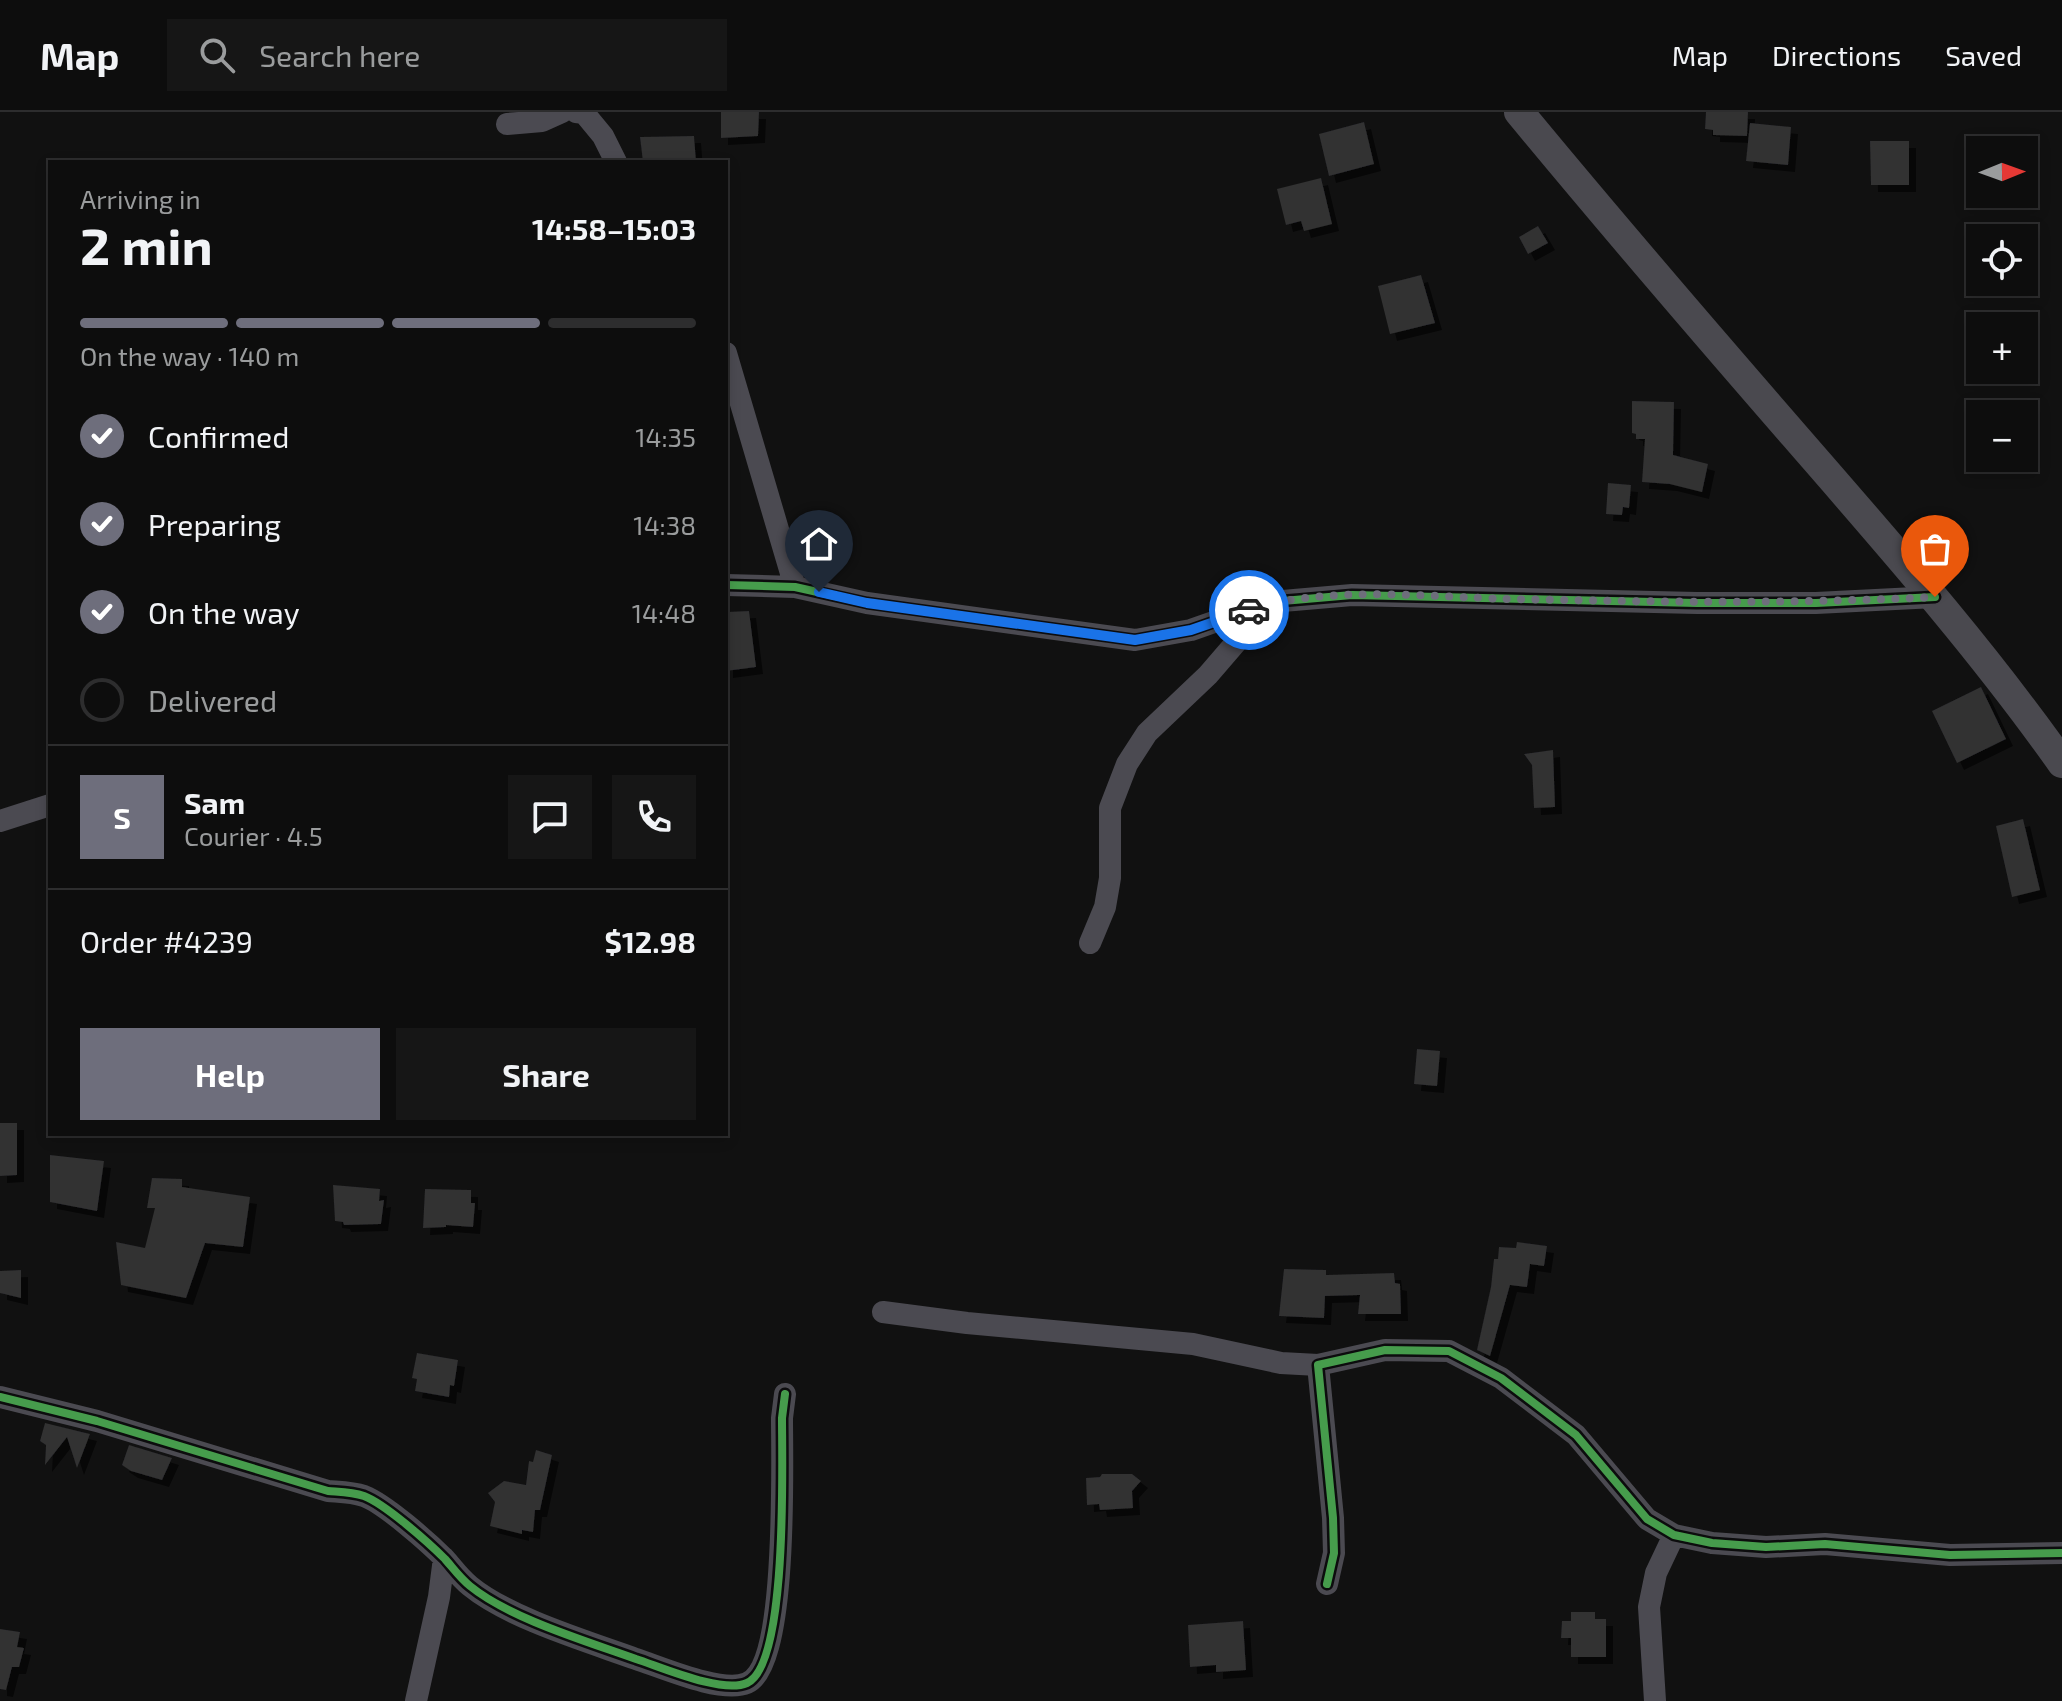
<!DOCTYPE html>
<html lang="en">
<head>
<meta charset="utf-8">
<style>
  :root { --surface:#0d0d0d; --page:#161616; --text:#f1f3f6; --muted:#9a9c9d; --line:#2d2d2e; --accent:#6e6e7c }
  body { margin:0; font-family:"Exo 2",sans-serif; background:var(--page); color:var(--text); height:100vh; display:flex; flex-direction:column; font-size:30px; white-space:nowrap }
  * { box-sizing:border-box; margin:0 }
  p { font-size:26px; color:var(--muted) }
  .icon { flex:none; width:44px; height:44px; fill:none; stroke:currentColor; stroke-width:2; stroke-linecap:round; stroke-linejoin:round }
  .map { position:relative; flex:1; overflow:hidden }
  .drawer { position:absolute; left:48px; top:48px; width:680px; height:976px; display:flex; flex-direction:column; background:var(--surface); border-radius:0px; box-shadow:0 4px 12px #0003,0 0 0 2px var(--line) }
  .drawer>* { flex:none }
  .needle { width:52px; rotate:89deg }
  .tools { position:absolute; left:1966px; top:24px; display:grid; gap:16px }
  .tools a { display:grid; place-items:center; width:72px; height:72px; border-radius:0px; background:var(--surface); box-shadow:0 4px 12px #0003,0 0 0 2px var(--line); font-size:40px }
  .pin { position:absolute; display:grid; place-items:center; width:68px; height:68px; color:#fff; margin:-82px -34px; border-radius:50% 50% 50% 0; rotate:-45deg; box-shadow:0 0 8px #0007 }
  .pin .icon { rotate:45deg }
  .courier { position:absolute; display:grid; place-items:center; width:80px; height:80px; margin:-40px; border:6px solid #1a73e8; border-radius:50%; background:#fff; color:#222; box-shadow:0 2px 10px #0007 }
  .headline em { font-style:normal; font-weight:700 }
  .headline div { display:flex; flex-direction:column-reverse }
  .headline { display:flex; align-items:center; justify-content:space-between; height:136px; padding:0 32px }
  h1 { font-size:52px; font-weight:700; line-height:60px }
  .bar { display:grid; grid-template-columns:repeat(4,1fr); gap:12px 8px; align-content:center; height:96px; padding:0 32px }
  .bar i { height:10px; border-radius:6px; background:var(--line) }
  .bar .selected { background:var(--accent) }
  .bar p { grid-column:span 4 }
  .line { display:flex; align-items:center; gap:20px; padding:0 32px; border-top:2px solid var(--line) }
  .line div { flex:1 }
  .round { display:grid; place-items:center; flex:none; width:84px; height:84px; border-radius:0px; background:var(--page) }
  ol { padding:0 32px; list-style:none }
  li { display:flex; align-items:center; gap:24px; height:88px }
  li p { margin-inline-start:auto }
  li .icon { padding:8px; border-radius:50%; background:var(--accent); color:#fff; stroke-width:4 }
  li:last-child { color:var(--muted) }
  li i { width:44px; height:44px; border:4px solid var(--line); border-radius:50% }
  .action { display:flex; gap:16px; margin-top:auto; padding:16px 32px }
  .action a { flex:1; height:92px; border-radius:0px; background:var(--accent); color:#fff; font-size:32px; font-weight:700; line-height:92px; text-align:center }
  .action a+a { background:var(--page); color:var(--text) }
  header { display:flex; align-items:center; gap:48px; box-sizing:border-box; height:112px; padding:0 40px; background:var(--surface); border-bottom:2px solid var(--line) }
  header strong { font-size:38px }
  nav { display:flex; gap:44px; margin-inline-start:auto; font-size:28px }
  .search { width:560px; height:72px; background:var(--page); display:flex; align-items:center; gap:20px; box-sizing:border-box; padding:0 28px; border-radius:0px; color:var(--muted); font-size:30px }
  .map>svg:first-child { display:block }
</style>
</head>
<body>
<header>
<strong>Map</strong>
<div class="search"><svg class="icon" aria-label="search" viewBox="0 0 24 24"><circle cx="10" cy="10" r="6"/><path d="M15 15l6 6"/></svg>Search here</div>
<nav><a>Map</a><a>Directions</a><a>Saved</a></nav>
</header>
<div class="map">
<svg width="2062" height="1589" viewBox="0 0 2062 1589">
  <defs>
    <filter id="shadow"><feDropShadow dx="7" dy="7" stdDeviation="0" flood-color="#0009"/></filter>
  </defs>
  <rect width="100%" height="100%" fill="#111"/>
  <path fill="#303032" filter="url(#shadow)" d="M721 0H759L758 24 721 26Z
    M1706 0H1748L1747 24 1713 23V18L1705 17Z
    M1364 10 1374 52 1329 64 1319 22Z
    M1750 11 1791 15 1788 53 1746 49Z
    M694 24 696 50H643L640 25Z
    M1870 29H1909V73H1871Z
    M1321 66 1332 112 1304 119 1301 109 1286 113 1277 77Z
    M1538 114 1548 131 1528 142 1519 125Z
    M1421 163 1435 211 1390 222 1378 174Z
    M1632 289 1674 290 1673 343 1708 352 1702 380 1670 372 1642 370 1645 327H1636V322L1632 321Z
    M1608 371 1631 373 1629 396 1623 395 1622 403 1606 402Z
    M749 499 756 555 726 559V500Z
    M1981 575 2006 627 1957 651 1932 599Z
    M1553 638 1555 695 1534 696 1532 653 1524 642Z
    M2023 707 2040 778 2012 785 1996 714Z
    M1417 937 1440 939 1437 974 1414 972Z
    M0 1011H17V1063L0 1064Z
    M50 1043 104 1049 97 1099 50 1090Z
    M152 1066 182 1067V1075L250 1085 243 1135 205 1131 186 1186 121 1173 116 1130 145 1136 155 1096H147Z
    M333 1073 380 1077 379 1089 384 1088 381 1112 344 1113 343 1110 335 1109Z
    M425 1077 471 1078V1091H475L473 1115 446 1113V1115L423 1116Z
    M1517 1130 1547 1134 1544 1154 1530 1152 1527 1175 1510 1173 1490 1244 1477 1238 1491 1175 1494 1147H1498L1499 1135 1516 1136Z
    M1284 1157 1326 1158V1163L1394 1161 1395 1171 1400 1172 1401 1202H1358L1360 1183 1325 1184 1324 1206 1279 1204Z
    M21 1158V1186L0 1181V1159Z
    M417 1241 458 1248 454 1274 450 1273 449 1285 415 1279 417 1267 412 1266Z
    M45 1311 90 1322 77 1356 67 1325 45 1353 46 1333 40 1329Z
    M129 1333 172 1346 162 1368 131 1359 122 1353Z
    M536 1338 552 1343 540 1398H535L533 1420 522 1418V1422L490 1414 495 1390 488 1381 504 1369 526 1373 529 1349 533 1350Z
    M1102 1362H1132L1141 1369 1132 1379 1133 1396 1100 1398 1099 1392 1087 1393 1086 1366 1100 1365Z
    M1571 1500H1595V1507H1606V1545H1571V1526H1561L1562 1509H1571Z
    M1243 1509 1246 1558 1216 1560V1553L1190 1555 1188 1513Z
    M0 1517 20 1520 17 1535 24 1536 19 1555H12L6 1578 0 1577Z"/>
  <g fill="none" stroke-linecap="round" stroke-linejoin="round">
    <path stroke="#4b4a51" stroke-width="22" d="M576 0 584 1 603 24 616 50
      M507 12 542 9 562 0
      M726 241 795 475
      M726 473 795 475 867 491 1135 528 1191 518 1271 490 1352 483 1697 491H1816L1935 485
      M0 709 50 693
      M1090 831 1105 795 1110 766V696L1127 652 1147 621 1208 563 1270 491
      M883 1200 967 1211 1193 1232 1281 1251 1318 1253
      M0 1285 97 1309 328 1379C340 1380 352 1380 364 1384 385 1392 428 1430 445 1447 453 1456 460 1466 470 1474 509 1506 586 1529 636 1547 661 1555 722 1582 747 1571 788 1553 782 1351 782 1306L785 1282
      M1327 1472 1334 1441 1333 1406 1318 1253 1385 1238 1449 1239 1501 1266 1576 1323 1647 1407 1674 1423 1712 1431 1766 1435 1825 1432 1950 1443 2062 1441
      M416 1589 439 1485 444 1446
      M1655 1589 1649 1495 1656 1461 1674 1423"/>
    <path stroke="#4a494f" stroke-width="30" d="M1519 0C1609 109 1701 216 1794 323 1886 429 1980 535 2062 651"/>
    <g stroke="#0c0c0d" stroke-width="13">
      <path id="cycleway" d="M726 473 795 475 867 491 1135 528 1191 518 1271 490 1352 483 1697 491H1816L1935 485
        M0 1285 97 1309 328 1379C340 1380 352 1380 364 1384 385 1392 428 1430 445 1447 453 1456 460 1466 470 1474 509 1506 586 1529 636 1547 661 1555 722 1582 747 1571 788 1553 782 1351 782 1306L785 1282
        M1327 1472 1334 1441 1333 1406 1318 1253 1385 1238 1449 1239 1501 1266 1576 1323 1647 1407 1674 1423 1712 1431 1766 1435 1825 1432 1950 1443 2062 1441"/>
    </g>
    <use href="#cycleway" stroke="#469c4c" stroke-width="8"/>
  </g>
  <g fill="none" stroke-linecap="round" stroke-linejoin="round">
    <path stroke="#6e6e7c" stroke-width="8" stroke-dasharray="0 14.4" d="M1249 498C1321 473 1432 485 1509 487 1651 490 1793 492 1935 485"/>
    <path stroke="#1a73e8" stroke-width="10" d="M819 480 867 491 1135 528 1191 518 1249 498"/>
  </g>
</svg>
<div class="tools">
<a><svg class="needle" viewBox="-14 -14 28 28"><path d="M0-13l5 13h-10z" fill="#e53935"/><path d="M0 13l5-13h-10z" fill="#9a9c9d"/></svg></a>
<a><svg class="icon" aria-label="locate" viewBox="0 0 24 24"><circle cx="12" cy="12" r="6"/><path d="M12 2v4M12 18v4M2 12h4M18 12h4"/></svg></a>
<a>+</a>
<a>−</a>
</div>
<div class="pin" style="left:1935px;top:485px;background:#ea580c"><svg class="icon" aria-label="bag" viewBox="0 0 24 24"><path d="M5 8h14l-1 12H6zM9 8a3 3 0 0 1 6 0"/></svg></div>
<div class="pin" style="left:819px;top:480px;background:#1f2937"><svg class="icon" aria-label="home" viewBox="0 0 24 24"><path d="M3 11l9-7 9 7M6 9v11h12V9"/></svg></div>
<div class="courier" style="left:1249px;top:498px"><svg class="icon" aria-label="car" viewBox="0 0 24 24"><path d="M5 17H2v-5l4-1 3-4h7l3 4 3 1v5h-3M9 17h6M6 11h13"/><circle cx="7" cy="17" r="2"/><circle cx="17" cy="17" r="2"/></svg></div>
<section class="drawer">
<div class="headline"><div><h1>2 min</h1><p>Arriving in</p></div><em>14:58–15:03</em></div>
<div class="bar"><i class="selected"></i><i class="selected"></i><i class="selected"></i><i></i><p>On the way · 140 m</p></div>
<ol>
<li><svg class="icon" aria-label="check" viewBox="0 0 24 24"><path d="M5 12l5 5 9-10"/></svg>Confirmed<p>14:35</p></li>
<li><svg class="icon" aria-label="check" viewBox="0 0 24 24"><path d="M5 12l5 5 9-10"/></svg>Preparing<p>14:38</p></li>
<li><svg class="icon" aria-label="check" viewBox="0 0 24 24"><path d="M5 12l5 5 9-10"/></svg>On the way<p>14:48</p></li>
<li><i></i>Delivered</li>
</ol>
<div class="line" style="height:144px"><b class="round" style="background:var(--accent);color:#fff">S</b><div><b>Sam</b><p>Courier · 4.5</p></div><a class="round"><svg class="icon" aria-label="chat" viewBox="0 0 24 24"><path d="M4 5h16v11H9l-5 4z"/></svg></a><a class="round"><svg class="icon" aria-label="phone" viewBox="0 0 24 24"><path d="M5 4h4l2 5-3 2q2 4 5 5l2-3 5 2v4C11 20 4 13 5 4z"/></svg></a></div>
<div class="line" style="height:104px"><div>Order #4239</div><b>$12.98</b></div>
<div class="action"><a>Help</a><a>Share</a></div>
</section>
</div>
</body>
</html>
